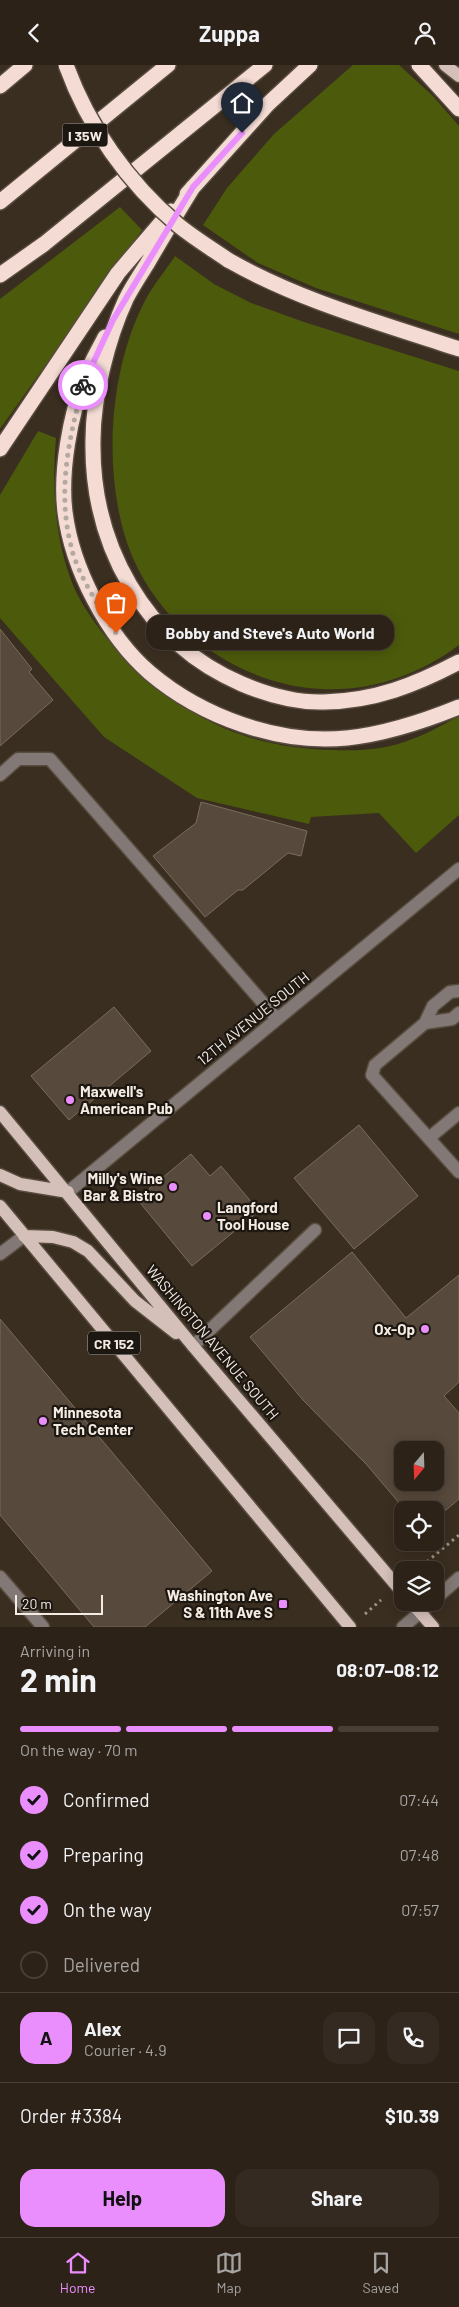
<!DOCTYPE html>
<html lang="en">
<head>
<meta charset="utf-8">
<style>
  :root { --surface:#2c2218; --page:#342a21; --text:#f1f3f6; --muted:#a6a4a2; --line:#483f37; --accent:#ea8dfd }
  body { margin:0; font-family:Barlow,sans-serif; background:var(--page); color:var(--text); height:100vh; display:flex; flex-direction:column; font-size:19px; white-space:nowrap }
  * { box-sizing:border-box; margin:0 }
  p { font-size:16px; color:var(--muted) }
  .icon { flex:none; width:28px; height:28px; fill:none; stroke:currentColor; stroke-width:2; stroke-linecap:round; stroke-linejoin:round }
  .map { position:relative; height:1562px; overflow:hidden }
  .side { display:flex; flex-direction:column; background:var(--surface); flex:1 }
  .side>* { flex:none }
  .needle { width:32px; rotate:199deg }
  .fabs { position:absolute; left:394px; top:1376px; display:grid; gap:10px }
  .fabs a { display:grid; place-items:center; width:50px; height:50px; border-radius:10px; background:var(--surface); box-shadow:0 2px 12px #0003,0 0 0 1px var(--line); font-size:25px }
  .scale { position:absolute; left:15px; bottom:12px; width:88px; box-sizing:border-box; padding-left:5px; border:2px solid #f4ebe3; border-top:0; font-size:14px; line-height:18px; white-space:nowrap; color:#f4ebe3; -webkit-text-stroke:4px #1d1711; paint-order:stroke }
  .pin { position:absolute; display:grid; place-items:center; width:42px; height:42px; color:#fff; margin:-51px -21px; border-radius:50% 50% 50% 0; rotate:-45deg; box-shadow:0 0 5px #0007 }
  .pin .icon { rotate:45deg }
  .courier { position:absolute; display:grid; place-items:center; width:50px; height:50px; margin:-25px; border:4px solid #ea8dfd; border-radius:50%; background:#fff; color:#222; box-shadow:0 1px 6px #0007 }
  .bubble { position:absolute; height:35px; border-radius:15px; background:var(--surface); box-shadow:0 2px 12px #0003,0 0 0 1px var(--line); font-size:16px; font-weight:700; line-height:35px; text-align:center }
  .summary em { font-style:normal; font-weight:700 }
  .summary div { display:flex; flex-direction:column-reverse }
  .summary { display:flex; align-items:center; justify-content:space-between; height:85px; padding:0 20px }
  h1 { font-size:32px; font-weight:700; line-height:38px }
  .bar { display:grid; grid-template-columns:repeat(4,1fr); gap:8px 5px; align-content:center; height:60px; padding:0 20px }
  .bar i { height:6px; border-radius:4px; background:var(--line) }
  .bar .on { background:var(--accent) }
  .bar p { grid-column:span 4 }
  .line { display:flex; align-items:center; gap:12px; padding:0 20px; border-top:1px solid var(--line) }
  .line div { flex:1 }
  .round { display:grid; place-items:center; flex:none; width:52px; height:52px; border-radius:15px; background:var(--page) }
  ol { padding:0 20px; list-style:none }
  li { display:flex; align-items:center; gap:15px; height:55px }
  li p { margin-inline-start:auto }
  li .icon { padding:5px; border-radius:50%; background:var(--accent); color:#111; stroke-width:4 }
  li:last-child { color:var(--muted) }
  li i { width:28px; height:28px; border:2px solid var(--line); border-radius:50% }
  .primary-button { display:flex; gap:10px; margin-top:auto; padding:10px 20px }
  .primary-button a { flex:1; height:58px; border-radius:15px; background:var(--accent); color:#111; font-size:20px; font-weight:700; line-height:58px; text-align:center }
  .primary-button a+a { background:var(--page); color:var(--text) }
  header { display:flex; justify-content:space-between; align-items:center; height:65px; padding:0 20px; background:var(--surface); font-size:22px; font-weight:700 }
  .tabs { display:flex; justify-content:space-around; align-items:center; height:70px; border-top:1px solid var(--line); background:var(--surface); font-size:14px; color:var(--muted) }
  .tabs a { display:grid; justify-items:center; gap:2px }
  .tabs .on { color:var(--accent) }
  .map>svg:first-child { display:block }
</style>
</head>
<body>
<header><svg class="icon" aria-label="back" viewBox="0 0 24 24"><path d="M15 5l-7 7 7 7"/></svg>Zuppa<svg class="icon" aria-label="person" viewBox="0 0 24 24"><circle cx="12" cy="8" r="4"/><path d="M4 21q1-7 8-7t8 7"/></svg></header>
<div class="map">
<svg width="459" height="1562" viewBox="0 0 459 1562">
  <rect width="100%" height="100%" fill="#3a2e20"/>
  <path fill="#4c5a0c" d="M353 0H399L433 31 459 61V269L316 223 258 198 203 160 227 123 274 69Z
    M120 142 142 165 0 364V234Z
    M175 191 214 219 251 238 304 257 459 306V580C421 609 370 627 322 624 233 620 148 554 124 468 103 395 111 298 147 232 155 218 166 205 175 191Z
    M38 366 56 373C52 420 54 467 70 512 80 542 107 576 130 598 189 656 250 683 333 685 356 686 382 685 404 677 423 671 441 661 459 651V750L416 788 379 748 311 752 309 759 197 733 104 672 0 553V430Z"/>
  <path fill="#57493b" stroke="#7b6d5d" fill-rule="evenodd" d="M0 564 32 604 29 607 53 635 0 681Z
    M201 737 307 766 301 791 288 788 243 825H238L205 852 153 791 196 758Z
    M114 942 151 986 69 1055 31 1011Z
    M359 1060 418 1131 354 1184 294 1113Z
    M191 1089 210 1111 221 1101 259 1146 192 1201 137 1134Z
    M352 1187 406 1253 459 1210V1317L444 1331 459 1348V1434L446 1445H405L367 1400 303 1335 250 1272ZM402 1385H435V1418H402Z
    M0 1254 212 1506 145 1562H94L0 1450Z"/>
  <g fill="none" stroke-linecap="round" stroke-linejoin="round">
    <g stroke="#584c3f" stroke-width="15">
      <path id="minor" d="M0 710 18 694H50L277 954
        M459 926 450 927 433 941 425 958 375 1000 372 1010 459 1107
        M425 958 452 954 459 948
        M429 1073 459 1048
        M68 1127 459 804
        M0 1189 24 1171
        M193 1281 315 1165
        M0 1512 43 1562
        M435 1534 459 1513
        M403 1562 431 1538"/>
    </g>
    <g stroke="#584c3f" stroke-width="15">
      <path id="major" d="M445 0 459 11
        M0 1047 193 1281 402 1527
        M0 1110 20 1119 68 1127
        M0 1141 350 1562
        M24 1171 53 1172 73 1177 88 1186 135 1236 176 1268
        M412 1538 433 1562"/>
    </g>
    <g stroke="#584c3f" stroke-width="18">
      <path id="highway" d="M419 0 459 44
        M0 21 25 0
        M193 122C177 148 162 173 147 199 140 210 132 222 126 234 108 273 93 331 93 375 91 479 144 577 242 619 268 630 296 638 324 637 375 636 415 620 459 597
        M187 129 268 39 310 0
        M0 137 168 0
        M228 195C300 236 381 258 459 284
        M0 210 44 179 265 0
        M105 272C98 286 90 299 85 313 70 350 60 407 65 447 72 503 107 571 150 608 202 652 279 680 347 673 386 669 422 657 459 642
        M0 384 118 208 171 146"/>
    </g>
    <path stroke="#9c9287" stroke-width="3" stroke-dasharray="2.5 4" stroke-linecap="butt" d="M417 1505 459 1470
      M365 1549 381 1535"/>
    <use href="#minor" stroke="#827875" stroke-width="12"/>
    <use href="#major" stroke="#d4bfb9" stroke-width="12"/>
    <use href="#highway" stroke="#f4dbd4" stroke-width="15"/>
    <g stroke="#584c3f" stroke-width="18" stroke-linecap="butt">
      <path id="highway-bridge" d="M66 0C88 61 128 118 178 160 194 173 212 184 228 195"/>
    </g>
    <use href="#highway-bridge" stroke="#f4dbd4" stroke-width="15"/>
  </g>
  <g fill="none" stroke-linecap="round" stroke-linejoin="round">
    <path stroke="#b3a99f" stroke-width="5" stroke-dasharray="0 9" d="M83 320C69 373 57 426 71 481 77 509 101 545 116 568"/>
    <path stroke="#ea8dfd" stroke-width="6" d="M83 320 113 255 193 122 242 68"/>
  </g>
  <g fill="#ea8dfd" stroke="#1d1711" stroke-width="2">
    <circle cx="70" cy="1035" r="5"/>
    <circle cx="173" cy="1122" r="5"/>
    <circle cx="207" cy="1151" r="5"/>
    <circle cx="425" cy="1264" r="5"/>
    <circle cx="43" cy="1356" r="5"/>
    <rect x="278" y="1534" width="10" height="10" rx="2.5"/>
  </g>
  <g text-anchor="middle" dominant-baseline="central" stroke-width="4.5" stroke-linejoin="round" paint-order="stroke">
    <g fill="#1d1711" stroke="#b4aba4" stroke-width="1">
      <rect x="62.5" y="58.5" width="45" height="23" rx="4"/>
      <rect x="88" y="1266.5" width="52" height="23" rx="4"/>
    </g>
    <g font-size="14" font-weight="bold" fill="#f4ebe3">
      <text x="85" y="70">I 35W</text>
      <text x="114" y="1278">CR 152</text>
    </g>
    <g font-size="15" fill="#f4ebe3" stroke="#1d1711">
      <text transform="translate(253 953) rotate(-39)">12TH AVENUE SOUTH</text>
      <text transform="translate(213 1277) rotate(50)">WASHINGTON AVENUE SOUTH</text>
    </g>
    <g font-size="15" font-weight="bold" fill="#f4ebe3" stroke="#1d1711" text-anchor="start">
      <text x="80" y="1026">Maxwell's<tspan x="80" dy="17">American Pub</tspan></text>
      <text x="163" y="1113" text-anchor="end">Milly's Wine<tspan x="163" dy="17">Bar &amp; Bistro</tspan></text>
      <text x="217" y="1142">Langford<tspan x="217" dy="17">Tool House</tspan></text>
      <text x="415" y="1264" text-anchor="end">Ox-Op</text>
      <text x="53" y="1347">Minnesota<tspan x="53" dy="17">Tech Center</tspan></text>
      <text x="273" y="1530" text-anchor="end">Washington Ave<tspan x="273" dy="17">S &amp; 11th Ave S</tspan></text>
    </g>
  </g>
</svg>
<div class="fabs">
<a><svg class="needle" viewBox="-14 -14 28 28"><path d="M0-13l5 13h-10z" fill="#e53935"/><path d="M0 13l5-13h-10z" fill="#a6a4a2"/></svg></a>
<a><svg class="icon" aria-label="locate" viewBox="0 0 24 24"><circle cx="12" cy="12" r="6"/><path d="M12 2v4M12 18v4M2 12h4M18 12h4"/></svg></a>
<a><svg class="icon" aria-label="layers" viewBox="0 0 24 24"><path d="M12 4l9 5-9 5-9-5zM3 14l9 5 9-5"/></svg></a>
</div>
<div class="scale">20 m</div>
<div class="pin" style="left:116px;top:568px;background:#ea580c"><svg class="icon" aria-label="bag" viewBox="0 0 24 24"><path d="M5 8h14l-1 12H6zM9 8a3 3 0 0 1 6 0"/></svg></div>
<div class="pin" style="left:242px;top:68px;background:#1f2937"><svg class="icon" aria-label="home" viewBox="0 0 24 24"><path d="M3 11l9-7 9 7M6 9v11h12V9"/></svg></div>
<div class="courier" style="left:83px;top:320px"><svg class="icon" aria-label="bike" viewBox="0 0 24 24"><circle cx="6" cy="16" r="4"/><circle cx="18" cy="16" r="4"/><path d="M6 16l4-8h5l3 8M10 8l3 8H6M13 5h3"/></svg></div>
<div class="bubble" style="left:146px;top:550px;width:248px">Bobby and Steve's Auto World</div>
</div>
<section class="side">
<div class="summary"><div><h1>2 min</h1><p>Arriving in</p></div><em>08:07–08:12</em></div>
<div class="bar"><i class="on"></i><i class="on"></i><i class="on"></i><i></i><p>On the way · 70 m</p></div>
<ol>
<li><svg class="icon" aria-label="check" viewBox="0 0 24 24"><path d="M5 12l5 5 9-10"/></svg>Confirmed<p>07:44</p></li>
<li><svg class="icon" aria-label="check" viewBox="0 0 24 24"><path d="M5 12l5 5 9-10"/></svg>Preparing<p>07:48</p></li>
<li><svg class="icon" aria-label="check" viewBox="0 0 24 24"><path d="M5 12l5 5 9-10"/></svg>On the way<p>07:57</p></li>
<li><i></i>Delivered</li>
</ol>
<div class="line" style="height:90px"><b class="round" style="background:var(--accent);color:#111">A</b><div><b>Alex</b><p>Courier · 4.9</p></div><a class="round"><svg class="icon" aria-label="chat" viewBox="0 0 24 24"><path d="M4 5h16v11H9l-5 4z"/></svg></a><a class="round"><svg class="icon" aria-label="phone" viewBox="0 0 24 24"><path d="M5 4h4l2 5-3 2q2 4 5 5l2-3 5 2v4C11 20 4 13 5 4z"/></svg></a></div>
<div class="line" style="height:65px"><div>Order #3384</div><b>$10.39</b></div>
<div class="primary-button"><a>Help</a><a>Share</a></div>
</section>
<nav class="tabs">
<a class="on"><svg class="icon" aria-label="home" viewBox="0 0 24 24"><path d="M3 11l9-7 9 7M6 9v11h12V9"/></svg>Home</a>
<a><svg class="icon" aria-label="map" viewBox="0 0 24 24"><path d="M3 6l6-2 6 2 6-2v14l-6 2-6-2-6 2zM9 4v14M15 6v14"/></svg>Map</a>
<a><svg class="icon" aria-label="saved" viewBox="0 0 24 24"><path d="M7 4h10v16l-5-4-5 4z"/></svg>Saved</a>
</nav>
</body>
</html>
